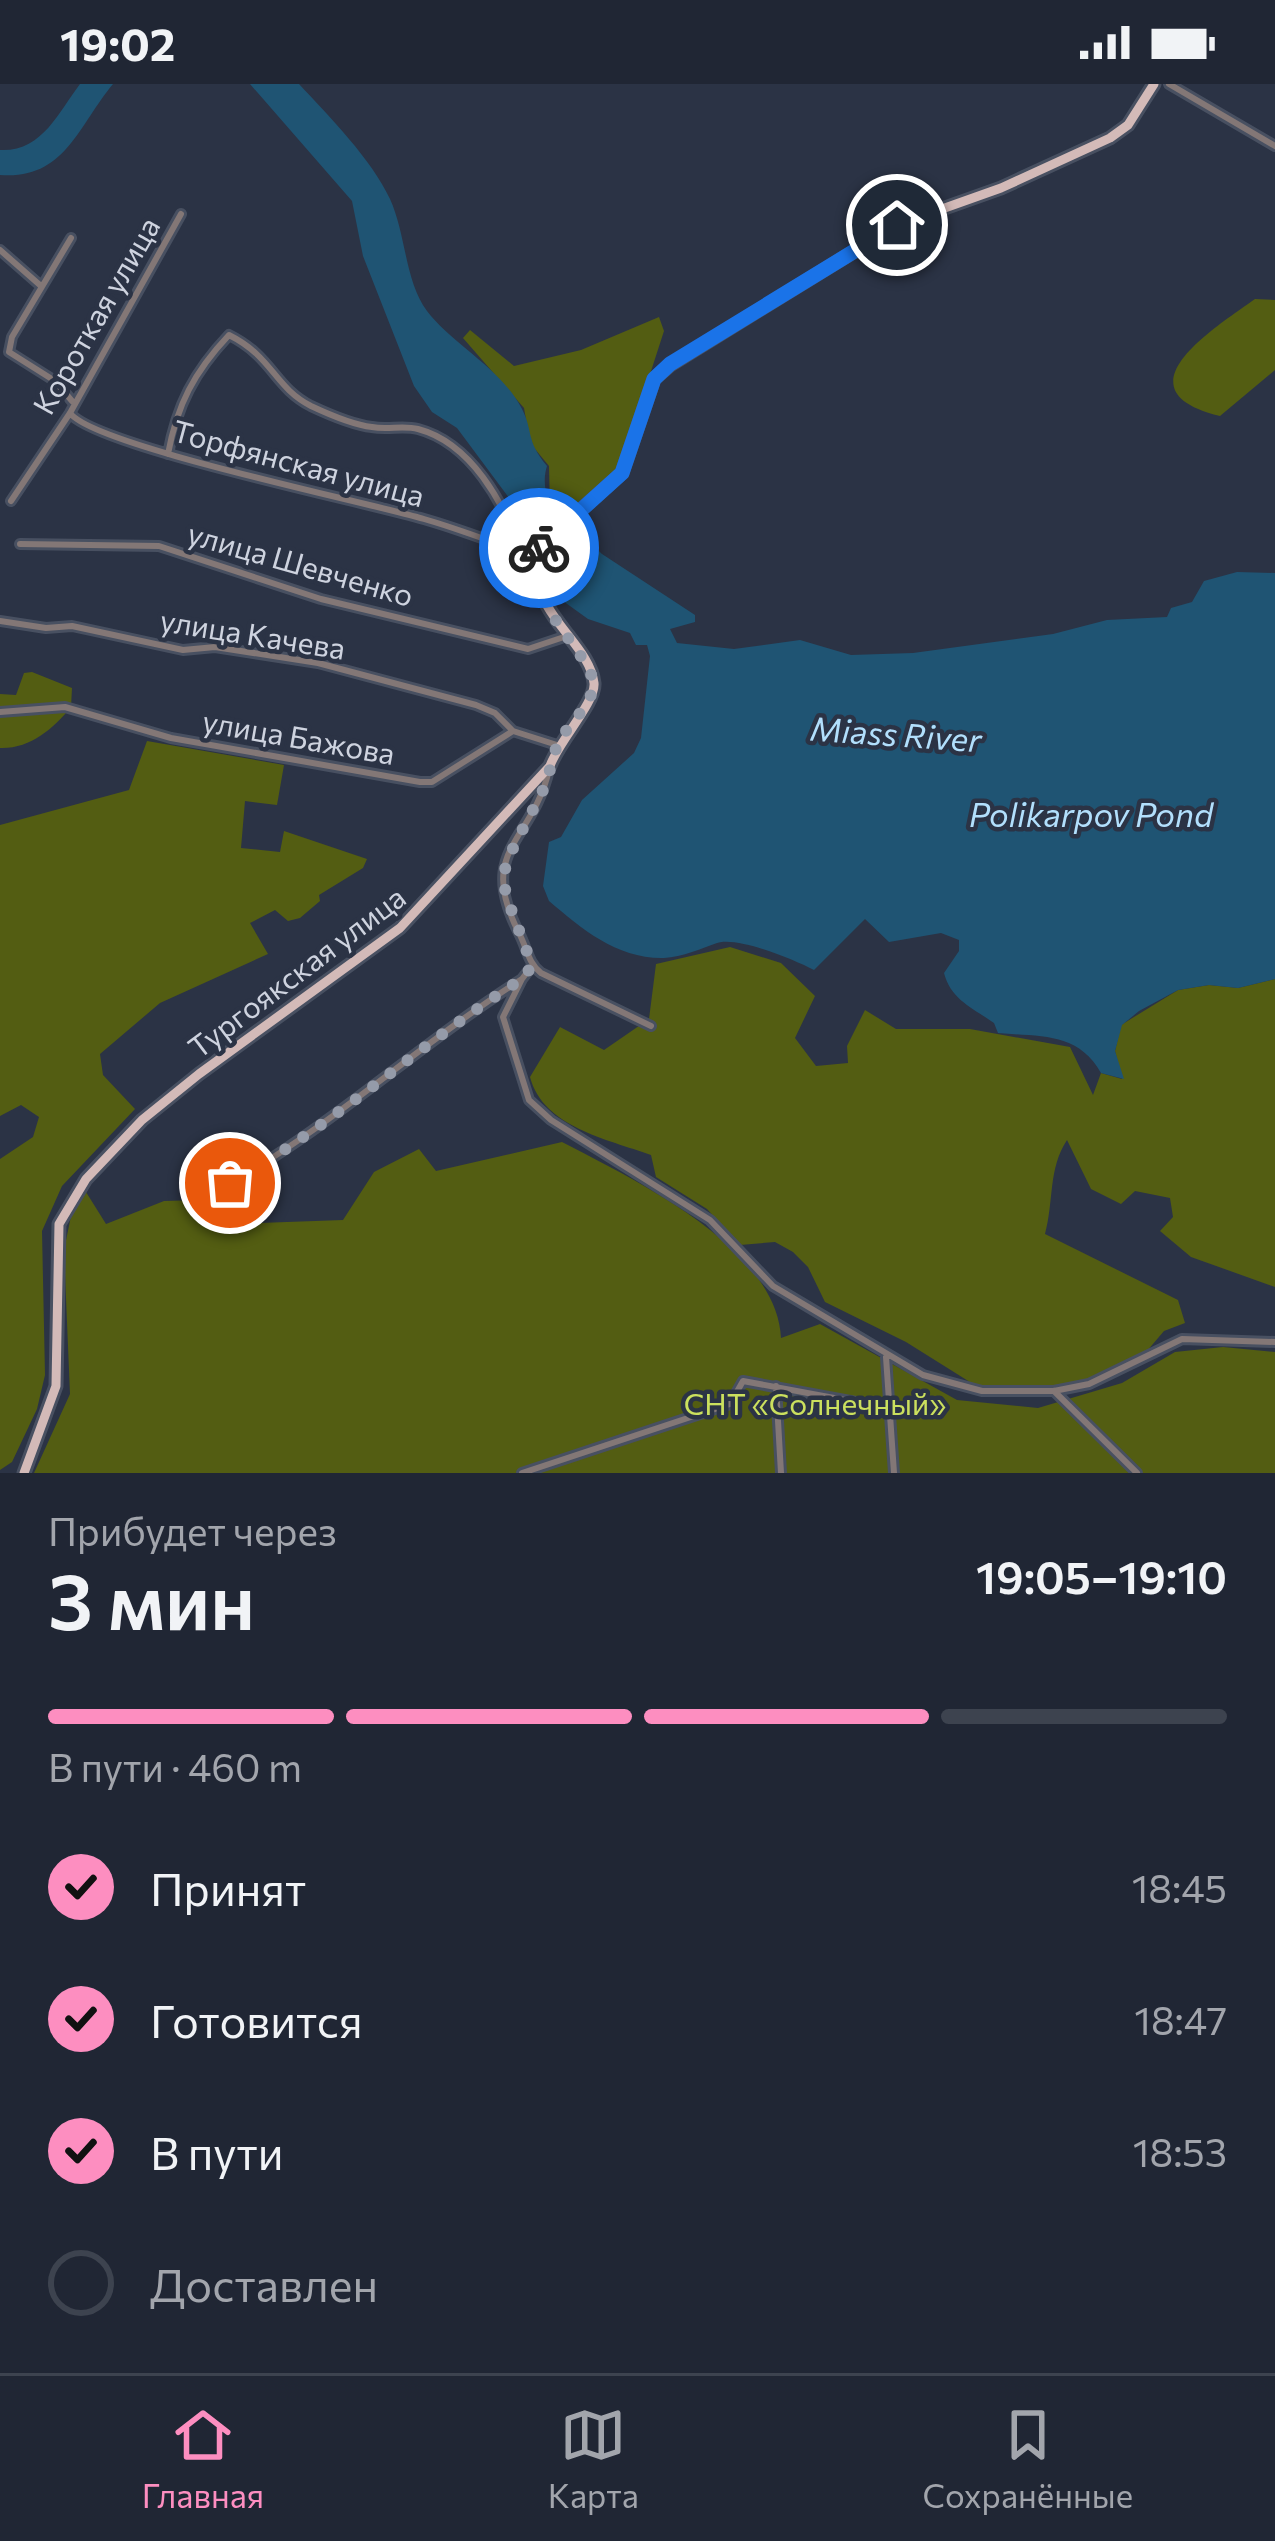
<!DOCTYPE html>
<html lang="ru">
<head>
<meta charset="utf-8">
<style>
  :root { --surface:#202634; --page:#282e3c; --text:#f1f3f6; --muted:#a2a5ac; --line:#3d434f; --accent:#fd8ec0 }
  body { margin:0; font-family:Commissioner,sans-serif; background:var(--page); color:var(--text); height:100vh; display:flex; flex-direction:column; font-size:45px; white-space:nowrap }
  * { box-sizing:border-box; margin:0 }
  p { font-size:39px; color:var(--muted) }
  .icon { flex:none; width:66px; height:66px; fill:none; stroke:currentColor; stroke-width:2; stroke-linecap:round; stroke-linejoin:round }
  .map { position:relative; height:1389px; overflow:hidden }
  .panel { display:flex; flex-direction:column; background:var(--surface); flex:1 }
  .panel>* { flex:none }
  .pin { position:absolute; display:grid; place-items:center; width:102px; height:102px; color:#fff; margin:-51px; border:6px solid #fff; border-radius:50%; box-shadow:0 3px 12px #0007 }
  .courier { position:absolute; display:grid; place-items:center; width:120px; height:120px; margin:-60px; border:9px solid #1a73e8; border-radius:50%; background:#fff; color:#222; box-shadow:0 3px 15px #0007 }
  .headline em { font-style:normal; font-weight:600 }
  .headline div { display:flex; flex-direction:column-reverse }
  .headline { display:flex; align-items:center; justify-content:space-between; height:204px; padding:0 48px }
  h1 { font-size:78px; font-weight:600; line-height:90px }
  .bar { display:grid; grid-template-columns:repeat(4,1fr); gap:18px 12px; align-content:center; height:144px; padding:0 48px }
  .bar i { height:15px; border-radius:9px; background:var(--line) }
  .bar .selected { background:var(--accent) }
  .bar p { grid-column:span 4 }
  ol { padding:0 48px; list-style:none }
  li { display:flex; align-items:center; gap:36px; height:132px }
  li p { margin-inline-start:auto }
  li .icon { padding:12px; border-radius:50%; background:var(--accent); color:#111; stroke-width:4 }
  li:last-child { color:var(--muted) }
  li i { width:66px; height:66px; border:6px solid var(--line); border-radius:50% }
  .status { display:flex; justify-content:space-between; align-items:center; height:84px; padding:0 60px; background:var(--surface); direction:ltr }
  .status svg { height:33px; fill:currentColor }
  .menu { display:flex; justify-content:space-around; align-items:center; height:168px; border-top:3px solid var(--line); background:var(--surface); font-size:33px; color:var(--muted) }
  .menu a { display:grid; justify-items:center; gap:6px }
  .menu .selected { color:var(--accent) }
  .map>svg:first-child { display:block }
</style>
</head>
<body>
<div class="status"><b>19:02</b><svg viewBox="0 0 49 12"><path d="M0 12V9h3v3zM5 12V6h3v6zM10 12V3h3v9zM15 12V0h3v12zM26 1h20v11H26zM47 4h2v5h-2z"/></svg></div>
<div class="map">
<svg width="1275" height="1389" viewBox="0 0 1275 1389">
  <rect width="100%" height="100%" fill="#2b3345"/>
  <path fill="#535d12" d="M1255 215 1275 216V286L1220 332C1114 306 1216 243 1255 215Z
    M659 233 664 247 619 386 558 440 550 425 549 382 530 359 524 324 463 254 470 246 514 282 581 266Z
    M32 588 72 604 71 623C53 645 30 665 0 664V610L16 611 24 589Z
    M147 657 284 681 277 721 245 717 241 764 280 768 284 747 367 775 363 784 319 811 320 817 300 834 288 837 275 826 250 839 268 870 160 919 100 970 103 991 135 1025 62 1102 42 1147 45 1291 37 1325 12 1378 0 1386V1075L33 1053 39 1033 21 1021 0 1032V741L129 706Z
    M730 863 781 879 815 912 795 954 816 982 848 979 847 962 865 926 896 945H970L1070 963 1093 1011 1101 989 1122 995 1115 967 1121 941 1178 906 1209 901 1238 904 1275 895V1203L1191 1173 1160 1147 1173 1133 1170 1114 1135 1107 1121 1120 1091 1105 1067 1056C1048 1085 1054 1117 1045 1150L1178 1216 1185 1239 1164 1247 1141 1274 1102 1294 1023 1311 981 1305 906 1258 825 1218 808 1183 793 1168 775 1158 740 1161 707 1125 656 1093 651 1071C607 1055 543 1043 530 993L560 943 604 966 649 935 656 880Z
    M562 1058C633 1095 777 1163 781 1254L820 1240 957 1316 1038 1324 1122 1299 1175 1268 1223 1263 1275 1268V1389H34L70 1310 64 1166 71 1132 86 1108 106 1140 164 1117 235 1115 259 1139 343 1136 374 1088 419 1065 436 1087Z"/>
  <path fill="#1f5473" d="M80 0H113C78 42 65 96 0 91V66C42 68 58 29 80 0Z
    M250 0H299C329 32 372 76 390 115 406 150 405 198 427 227 451 259 502 285 522 325 534 349 525 355 547 382 539 407 554 432 568 451L550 469 457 344 432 328 414 302 363 172 352 117Z
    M580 449 602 470 695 531V538L670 545 677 559 734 565 800 556 851 571 913 569 1053 550 1107 536 1167 533 1171 524 1192 518 1204 497 1237 488 1275 489V895L1238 904 1209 901 1178 906 1139 927 1122 941 1115 967 1124 995 1101 989C1078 948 1040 953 998 949L994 939C973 924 951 916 944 889L959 867V856L941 849 889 858 865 835 814 886C793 875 737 852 717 859 703 864 682 873 664 874 617 875 582 845 549 817L543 802 549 758 561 753 582 716 634 669 641 654 650 572 647 561H636L630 549 588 535 563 517 555 474Z"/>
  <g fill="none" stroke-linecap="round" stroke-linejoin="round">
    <g stroke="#485061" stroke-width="12">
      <path id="street" d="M1169 0 1275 62
        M71 154 12 253 9 268 55 297 72 317
        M0 166 41 202
        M70 329C94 362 367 418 424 435 456 444 489 457 521 468
        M168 370C177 321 194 288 229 251 273 273 274 303 311 322 328 330 354 341 372 343 388 346 403 341 418 345 471 359 504 419 521 468L536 475
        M11 417 70 329 181 130
        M20 460 159 462 321 515 528 565 564 553
        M0 537 46 544 72 542 183 566 215 563 318 579 476 621 495 629 513 647 557 661
        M0 628 65 623 171 654 420 698H432L513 647
        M549 686C532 759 476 765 519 849 527 864 528 879 541 889L651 942
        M522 895 503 933 529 1016 551 1036 710 1136 773 1202 923 1291 982 1307H1054L1089 1300 1182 1255 1275 1258
        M231 1099C334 1040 421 959 522 895L532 882
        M886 1273 894 1389
        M776 1302 781 1389
        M1054 1307 1137 1389
        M522 1389 730 1320 743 1297 888 1324"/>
    </g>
    <g stroke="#485061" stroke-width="15">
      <path id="primary" d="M24 1389 56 1302 59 1140 86 1095 142 1036 199 990 400 844 550 682C558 658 596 618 594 599 589 555 520 525 540 462L622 389 654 295 670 281 897 141 1001 104 1110 54 1128 41 1154 0"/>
    </g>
    <use href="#street" stroke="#837776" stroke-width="6"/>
    <use href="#primary" stroke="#d3bab8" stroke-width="9"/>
  </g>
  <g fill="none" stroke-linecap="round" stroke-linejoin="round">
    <path stroke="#959ba9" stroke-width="12" stroke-dasharray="0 21.6" d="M230 1099C334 1041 421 959 522 895L532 882C495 776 491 809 542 708 551 691 551 671 561 654 573 635 592 621 594 598 579 554 522 517 539 464"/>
    <path stroke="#1a73e8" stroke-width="15" d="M539 464 622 389 654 295 670 280 897 141"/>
  </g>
  <g text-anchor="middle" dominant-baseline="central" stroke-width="9" stroke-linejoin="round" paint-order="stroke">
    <g font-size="30" fill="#ced3df" stroke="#2b3345">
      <text transform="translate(95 231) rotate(-60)">Короткая улица</text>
      <text transform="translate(299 378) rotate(15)">Торфянская улица</text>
      <text transform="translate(301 479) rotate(16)">улица Шевченко</text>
      <text transform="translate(253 549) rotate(9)">улица Качева</text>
      <text transform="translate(299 652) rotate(10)">улица Бажова</text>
      <text transform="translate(296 887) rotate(-37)">Тургоякская улица</text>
    </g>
    <g font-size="30" fill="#cbe05e" stroke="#2b3345">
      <text x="815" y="1318">СНТ «Солнечный»</text>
    </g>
    <g font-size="33" font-style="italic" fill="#b2dffc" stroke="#2b3345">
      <text transform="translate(896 649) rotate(4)">Miass River</text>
      <text x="1091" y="729">Polikarpov Pond</text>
    </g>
  </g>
</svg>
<div class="pin" style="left:230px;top:1099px;background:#ea580c"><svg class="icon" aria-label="bag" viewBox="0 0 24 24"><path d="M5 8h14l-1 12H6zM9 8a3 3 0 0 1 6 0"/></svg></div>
<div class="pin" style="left:897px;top:141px;background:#1f2937"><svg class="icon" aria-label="home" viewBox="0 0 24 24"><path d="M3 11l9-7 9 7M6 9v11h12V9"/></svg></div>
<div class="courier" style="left:539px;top:464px"><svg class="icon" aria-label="bike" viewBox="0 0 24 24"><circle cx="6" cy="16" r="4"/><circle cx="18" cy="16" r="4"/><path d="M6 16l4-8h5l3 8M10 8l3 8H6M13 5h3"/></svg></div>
</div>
<section class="panel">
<div class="headline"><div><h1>3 мин</h1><p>Прибудет через</p></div><em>19:05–19:10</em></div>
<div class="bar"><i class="selected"></i><i class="selected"></i><i class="selected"></i><i></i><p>В пути · 460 m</p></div>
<ol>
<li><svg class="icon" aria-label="check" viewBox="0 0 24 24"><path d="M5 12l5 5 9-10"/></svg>Принят<p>18:45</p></li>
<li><svg class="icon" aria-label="check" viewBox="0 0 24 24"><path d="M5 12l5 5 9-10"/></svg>Готовится<p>18:47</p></li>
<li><svg class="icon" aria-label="check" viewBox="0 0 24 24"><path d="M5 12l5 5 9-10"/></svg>В пути<p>18:53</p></li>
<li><i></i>Доставлен</li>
</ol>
</section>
<nav class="menu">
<a class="selected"><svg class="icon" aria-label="home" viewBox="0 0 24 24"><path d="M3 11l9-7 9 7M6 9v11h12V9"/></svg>Главная</a>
<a><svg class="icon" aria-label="map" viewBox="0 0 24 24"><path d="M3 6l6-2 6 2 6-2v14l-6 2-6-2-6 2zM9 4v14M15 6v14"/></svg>Карта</a>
<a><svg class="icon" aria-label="saved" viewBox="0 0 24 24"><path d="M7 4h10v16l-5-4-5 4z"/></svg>Сохранённые</a>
</nav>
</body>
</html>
